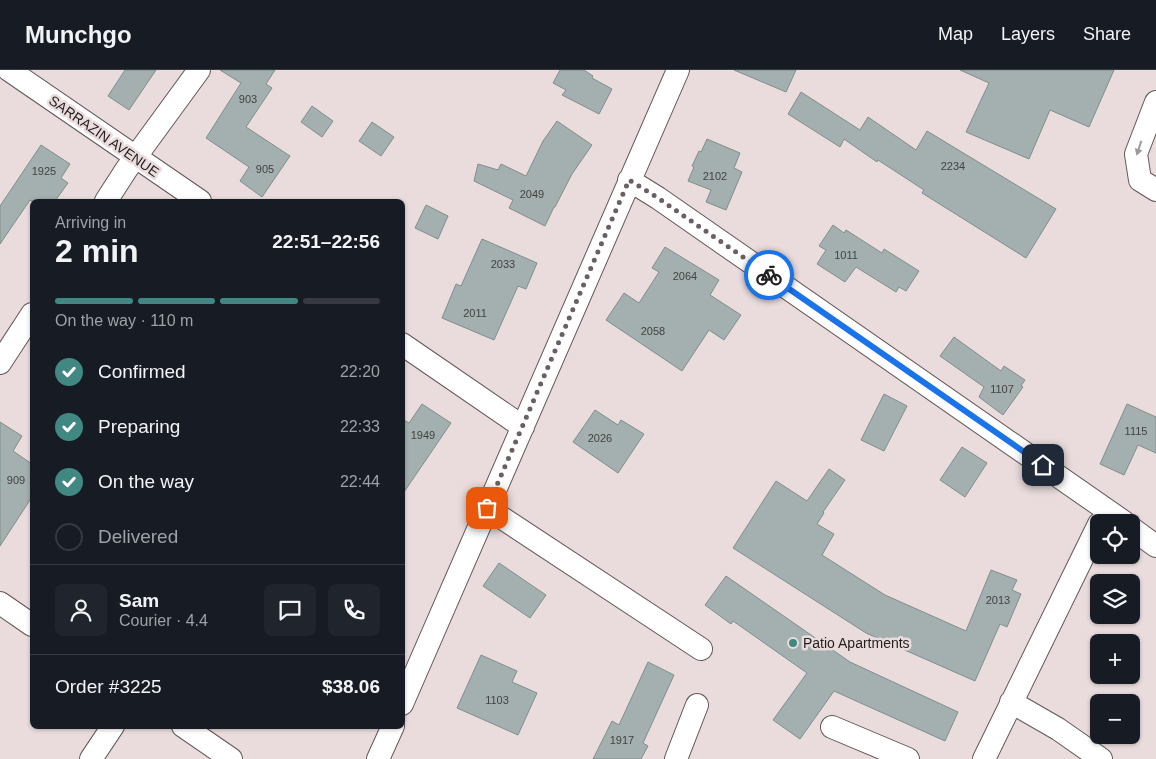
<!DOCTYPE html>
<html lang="en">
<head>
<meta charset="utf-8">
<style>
  :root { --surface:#171b24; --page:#20242c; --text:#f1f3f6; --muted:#9ea1a6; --line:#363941; --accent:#418883 }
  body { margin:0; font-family:Arial,sans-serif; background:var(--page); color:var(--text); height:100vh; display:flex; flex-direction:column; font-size:19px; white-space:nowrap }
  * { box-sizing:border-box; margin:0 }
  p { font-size:16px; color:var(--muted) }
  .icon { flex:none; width:28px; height:28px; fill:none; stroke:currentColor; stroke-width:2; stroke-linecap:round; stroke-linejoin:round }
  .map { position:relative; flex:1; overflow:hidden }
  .side { position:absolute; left:30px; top:129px; width:375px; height:530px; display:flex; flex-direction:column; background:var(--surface); border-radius:8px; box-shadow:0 1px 4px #0004 }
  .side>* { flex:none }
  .tools { position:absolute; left:1090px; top:444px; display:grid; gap:10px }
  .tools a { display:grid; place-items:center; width:50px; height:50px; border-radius:8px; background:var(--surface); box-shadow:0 1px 4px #0004; font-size:25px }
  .pin { position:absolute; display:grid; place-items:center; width:42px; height:42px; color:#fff; margin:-21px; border-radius:10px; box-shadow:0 2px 8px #0006 }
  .courier { position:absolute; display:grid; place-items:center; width:50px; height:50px; margin:-25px; border:4px solid #1a73e8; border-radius:50%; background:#fff; color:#222; box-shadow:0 1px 6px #0007 }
  .summary em { font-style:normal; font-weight:700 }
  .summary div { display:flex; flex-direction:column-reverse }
  .summary { display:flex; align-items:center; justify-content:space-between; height:85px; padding:0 25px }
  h1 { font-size:32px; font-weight:700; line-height:38px }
  .bar { display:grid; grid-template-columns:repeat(4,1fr); gap:8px 5px; align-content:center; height:60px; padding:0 25px }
  .bar i { height:6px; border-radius:4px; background:var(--line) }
  .bar .selected { background:var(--accent) }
  .bar p { grid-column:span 4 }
  .line { display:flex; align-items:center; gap:12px; padding:0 25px; border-top:1px solid var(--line) }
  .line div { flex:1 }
  .round { display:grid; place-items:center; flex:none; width:52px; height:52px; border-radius:8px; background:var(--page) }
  ol { padding:0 25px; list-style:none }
  li { display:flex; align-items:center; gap:15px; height:55px }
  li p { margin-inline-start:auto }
  li .icon { padding:5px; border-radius:50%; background:var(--accent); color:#fff; stroke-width:4 }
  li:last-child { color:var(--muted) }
  li i { width:28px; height:28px; border:2px solid var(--line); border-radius:50% }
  header { display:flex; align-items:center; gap:30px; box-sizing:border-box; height:70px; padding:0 25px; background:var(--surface); border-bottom:1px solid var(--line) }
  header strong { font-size:24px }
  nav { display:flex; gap:28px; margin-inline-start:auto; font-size:18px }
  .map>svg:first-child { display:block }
</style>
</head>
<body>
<header>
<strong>Munchgo</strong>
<nav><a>Map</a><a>Layers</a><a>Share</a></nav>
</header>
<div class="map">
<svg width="1156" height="689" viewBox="0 0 1156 689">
  <rect width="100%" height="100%" fill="#eadcdd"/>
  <path fill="#a3b0af" stroke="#808e8c" d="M125 0H156L129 40 108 26Z
    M220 0H275L266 14 272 18 246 57 290 86 262 127 240 111 249 97 206 68 241 13Z
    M560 0H584L593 6 592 8 612 19 599 44 562 25 566 20 553 13Z
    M734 0H796L786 22Z
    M960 0H1114L1089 57 1050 40 1029 89 966 62 989 13Z
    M801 22 860 60 868 47 916 80 927 61 1056 139 1026 188 922 123 924 120 878 90 877 92 844 69 840 77 788 44Z
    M312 36 333 51 322 67 301 52Z
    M557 51 592 75 572 104 555 137H554L545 156 509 138 513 130 474 111 478 94 498 100 501 94 526 106 543 71Z
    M372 52 394 67 381 86 359 71Z
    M707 69 740 83 734 98 742 102 726 140 706 132 711 120 688 111 694 97 692 96 699 81 701 82Z
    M41 75 70 94 61 108 68 113 55 131H31L30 130 0 174V136Z
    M426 135 448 146 438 169 415 158Z
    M833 155 844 163 846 160 882 183 884 179 919 201 906 221 899 217 896 222 856 197 845 212 817 194 826 180 819 176Z
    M482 169 537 193 526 219 518 216 494 270 442 248 456 214 461 216Z
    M665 177 719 210 710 225 741 245 724 270 709 260 682 301 606 250 624 223 639 233 659 202 652 198Z
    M954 267 1001 301 1004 296 1025 310 1021 316 1023 317 1003 345 979 327 984 317 940 286Z
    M884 324 907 336 884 381 861 370Z
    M422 334 451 353 402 425V349L409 353Z
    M1127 334 1156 347V383L1138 375 1124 405 1100 394Z
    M595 340 618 355 621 350 644 364 618 403 573 372Z
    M0 352 22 366 13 381 32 394V427L0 476Z
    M962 377 987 393 965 427 940 410Z
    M829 399 845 410 823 442 824 443 817 454 834 464 822 485 885 525 966 561 991 500 1017 510 1012 520 1021 524 1007 557 1000 554 975 611 866 563 733 478 776 411 807 431Z
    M499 493 546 525 530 548 483 516Z
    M726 506 850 592 958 642 945 671 834 621 800 669 773 650 807 603 733 551 731 554 705 535Z
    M481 585 517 601 512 612 537 623 518 665 457 638Z
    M648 592 674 605 643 673 648 676 641 689H593L612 651 619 655Z"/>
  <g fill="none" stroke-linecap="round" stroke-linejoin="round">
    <g stroke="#625758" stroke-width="24">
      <path id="minor" d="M9 0 200 131
        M1156 32 1136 84 1140 110 1156 120
        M629 110 658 128 1124 452
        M106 131 126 100 199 0
        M402 274 523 357
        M0 293 32 244
        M487 438 701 579
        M1131 458 1156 476
        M0 533 32 555
        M1011 632 1058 659 1101 689
        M402 634 678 0
        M183 656 231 689
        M832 657 908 689
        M91 689 113 656
        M378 689 393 656
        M676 689 697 635
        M984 689 1099 454"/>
    </g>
    <use href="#minor" stroke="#fff" stroke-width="22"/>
  </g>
  <defs><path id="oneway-solid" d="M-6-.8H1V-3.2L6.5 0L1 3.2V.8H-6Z" transform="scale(1.25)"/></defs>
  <use fill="#9c9a9a" href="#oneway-solid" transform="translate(1139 78) rotate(108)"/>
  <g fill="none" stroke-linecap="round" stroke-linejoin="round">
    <path stroke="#696061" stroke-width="5" stroke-dasharray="0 9" d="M487 438 629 110 658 128 769 205"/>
    <path stroke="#1a73e8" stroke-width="6" d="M769 205 1043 395"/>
  </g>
  <circle fill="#418883" stroke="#eadcdd" stroke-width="2" cx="793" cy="573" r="5"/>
  <g text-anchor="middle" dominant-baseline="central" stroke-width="5" stroke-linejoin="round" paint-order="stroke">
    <g font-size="11" fill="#434242">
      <text x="248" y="29">903</text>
      <text x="953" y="96">2234</text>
      <text x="265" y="99">905</text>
      <text x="44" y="101">1925</text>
      <text x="715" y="106">2102</text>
      <text x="532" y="124">2049</text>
      <text x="846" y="185">1011</text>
      <text x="503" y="194">2033</text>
      <text x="685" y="206">2064</text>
      <text x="475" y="243">2011</text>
      <text x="653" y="261">2058</text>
      <text x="1002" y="319">1107</text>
      <text x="1136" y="361">1115</text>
      <text x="423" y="365">1949</text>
      <text x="600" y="368">2026</text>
      <text x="16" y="410">909</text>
      <text x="998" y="530">2013</text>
      <text x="497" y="630">1103</text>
      <text x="622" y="670">1917</text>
    </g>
    <g font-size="14" fill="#231e1e" stroke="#eadcdd">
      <text transform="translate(104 66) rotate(35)">SARRAZIN AVENUE</text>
    </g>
    <g font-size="14" fill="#231e1e" stroke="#eadcdd" text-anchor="start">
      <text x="803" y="573">Patio Apartments</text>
    </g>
  </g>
</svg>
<div class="tools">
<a><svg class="icon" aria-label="locate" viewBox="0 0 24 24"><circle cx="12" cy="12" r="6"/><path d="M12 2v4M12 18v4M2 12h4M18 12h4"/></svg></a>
<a><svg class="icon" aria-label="layers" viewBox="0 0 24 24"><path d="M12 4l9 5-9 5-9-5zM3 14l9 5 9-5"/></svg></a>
<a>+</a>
<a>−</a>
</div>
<div class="pin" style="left:487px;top:438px;background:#ea580c"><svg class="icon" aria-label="bag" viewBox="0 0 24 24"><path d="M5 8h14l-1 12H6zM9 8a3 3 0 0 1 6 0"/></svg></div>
<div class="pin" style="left:1043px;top:395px;background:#1f2937"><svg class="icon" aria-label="home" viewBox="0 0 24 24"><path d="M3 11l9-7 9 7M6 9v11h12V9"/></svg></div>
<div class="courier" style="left:769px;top:205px"><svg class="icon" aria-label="bike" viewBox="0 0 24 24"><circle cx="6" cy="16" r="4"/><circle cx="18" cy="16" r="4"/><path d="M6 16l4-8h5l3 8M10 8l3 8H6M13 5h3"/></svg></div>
<section class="side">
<div class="summary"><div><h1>2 min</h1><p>Arriving in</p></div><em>22:51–22:56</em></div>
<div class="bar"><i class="selected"></i><i class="selected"></i><i class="selected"></i><i></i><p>On the way · 110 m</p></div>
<ol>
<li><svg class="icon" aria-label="check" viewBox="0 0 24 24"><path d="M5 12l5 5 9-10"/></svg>Confirmed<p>22:20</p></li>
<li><svg class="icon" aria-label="check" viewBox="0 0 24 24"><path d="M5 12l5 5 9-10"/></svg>Preparing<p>22:33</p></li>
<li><svg class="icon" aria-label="check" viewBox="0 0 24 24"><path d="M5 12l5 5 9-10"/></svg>On the way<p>22:44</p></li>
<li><i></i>Delivered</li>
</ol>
<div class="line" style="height:90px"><a class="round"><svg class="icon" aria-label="person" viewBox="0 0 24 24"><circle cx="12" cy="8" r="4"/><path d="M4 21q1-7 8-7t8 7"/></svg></a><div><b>Sam</b><p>Courier · 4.4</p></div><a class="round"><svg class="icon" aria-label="chat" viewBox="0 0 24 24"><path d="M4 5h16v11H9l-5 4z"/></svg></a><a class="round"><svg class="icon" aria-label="phone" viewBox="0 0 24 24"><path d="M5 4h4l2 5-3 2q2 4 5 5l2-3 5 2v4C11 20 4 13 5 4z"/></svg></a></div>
<div class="line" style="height:65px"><div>Order #3225</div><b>$38.06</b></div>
</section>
</div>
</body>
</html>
